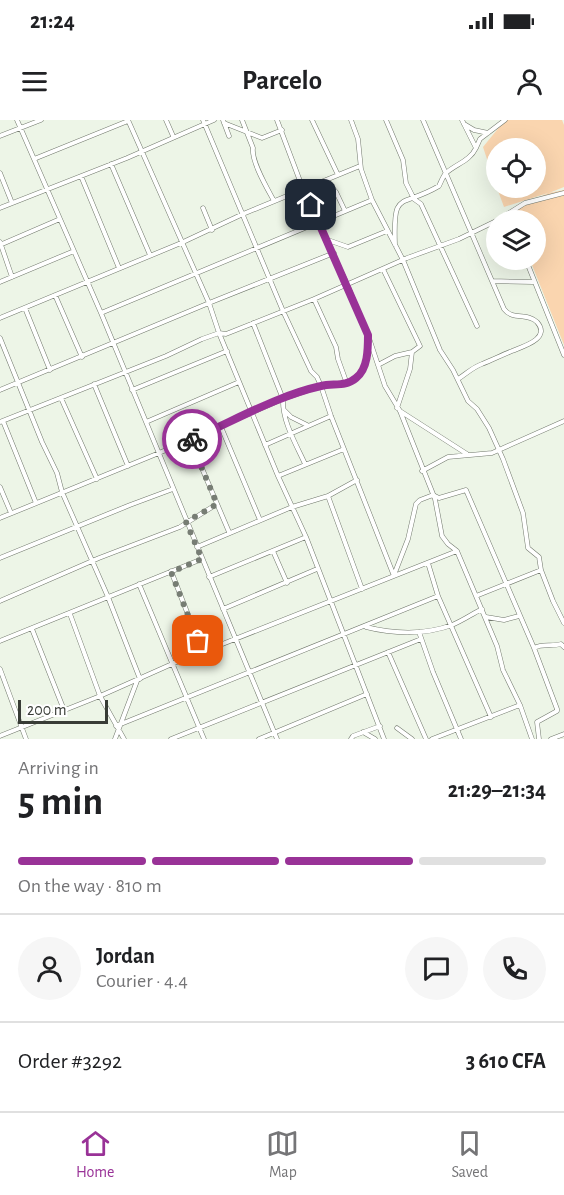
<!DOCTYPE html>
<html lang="en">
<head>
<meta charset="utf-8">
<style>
  :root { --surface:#fff; --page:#f6f6f6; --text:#202124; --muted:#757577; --line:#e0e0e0; --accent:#993297 }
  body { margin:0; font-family:"Alegreya Sans",sans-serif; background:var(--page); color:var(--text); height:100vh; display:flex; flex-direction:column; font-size:22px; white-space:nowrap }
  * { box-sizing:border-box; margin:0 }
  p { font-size:20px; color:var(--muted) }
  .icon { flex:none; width:33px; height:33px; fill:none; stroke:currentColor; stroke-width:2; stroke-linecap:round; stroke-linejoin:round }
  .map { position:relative; height:619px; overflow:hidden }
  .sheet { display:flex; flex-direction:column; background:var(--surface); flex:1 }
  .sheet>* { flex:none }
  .controls { position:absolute; left:486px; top:18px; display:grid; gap:12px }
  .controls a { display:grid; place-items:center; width:60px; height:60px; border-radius:50%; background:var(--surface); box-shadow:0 6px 24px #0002; font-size:30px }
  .scale { position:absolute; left:18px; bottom:15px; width:90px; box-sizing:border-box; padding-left:6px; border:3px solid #383c36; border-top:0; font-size:16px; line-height:21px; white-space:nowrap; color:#383c36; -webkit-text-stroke:4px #fff; paint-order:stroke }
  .pin { position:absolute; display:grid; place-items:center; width:51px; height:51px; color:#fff; margin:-26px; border-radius:12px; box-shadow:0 3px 9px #0006 }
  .courier { position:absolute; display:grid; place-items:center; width:60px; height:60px; margin:-30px; border:4px solid #993297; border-radius:50%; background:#fff; color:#222; box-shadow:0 2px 8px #0007 }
  .overview em { font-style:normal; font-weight:700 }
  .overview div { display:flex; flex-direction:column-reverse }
  .overview { display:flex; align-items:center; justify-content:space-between; height:102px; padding:0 18px }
  h1 { font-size:39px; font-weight:700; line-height:45px }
  .bar { display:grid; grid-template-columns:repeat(4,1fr); gap:9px 6px; align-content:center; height:72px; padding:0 18px }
  .bar i { height:8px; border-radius:4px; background:var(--line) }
  .bar .current { background:var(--accent) }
  .bar p { grid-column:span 4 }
  .line { display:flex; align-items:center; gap:15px; padding:0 18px; border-top:2px solid var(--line) }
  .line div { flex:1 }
  .round { display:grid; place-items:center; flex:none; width:63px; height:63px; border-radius:32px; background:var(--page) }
  .status { display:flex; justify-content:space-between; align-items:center; height:42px; padding:0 30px; background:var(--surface); direction:ltr }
  .status svg { height:16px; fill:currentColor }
  header { display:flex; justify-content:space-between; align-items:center; height:78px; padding:0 18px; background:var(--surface); font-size:27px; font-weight:700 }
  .tabs { display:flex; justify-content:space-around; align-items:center; height:84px; border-top:2px solid var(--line); background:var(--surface); font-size:16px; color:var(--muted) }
  .tabs a { display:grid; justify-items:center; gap:3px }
  .tabs .current { color:var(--accent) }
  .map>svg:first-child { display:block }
</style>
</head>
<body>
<div class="status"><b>21:24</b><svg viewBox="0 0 49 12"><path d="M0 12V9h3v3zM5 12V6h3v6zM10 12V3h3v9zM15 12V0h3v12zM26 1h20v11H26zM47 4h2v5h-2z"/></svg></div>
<header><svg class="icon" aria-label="menu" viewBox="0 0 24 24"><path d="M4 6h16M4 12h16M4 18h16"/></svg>Parcelo<svg class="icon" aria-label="person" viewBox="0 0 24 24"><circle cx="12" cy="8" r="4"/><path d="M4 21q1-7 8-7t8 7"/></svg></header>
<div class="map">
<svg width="564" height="619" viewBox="0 0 564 619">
  <rect width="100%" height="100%" fill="#edf5e7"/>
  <path fill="#fad5af" d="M505 0H562L564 5V67L549 73 564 70V225L530 140H536V100H514L511 91 548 73 504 87 497 68H536V28H496V66L483 27Z"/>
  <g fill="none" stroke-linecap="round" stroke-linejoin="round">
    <g stroke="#71786c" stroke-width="5">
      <path id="minor" d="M17 0 101 193 277 619
        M128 0 209 183 219 213 278 356 306 417 384 619
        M166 0 173 16
        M203 0 283 191 311 251 317 257 321 266 331 296 394 456
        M223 0 229 16
        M242 0 253 28C251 41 267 68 274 81
        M277 0 303 69 347 164 368 215 385 266 400 291 435 379 442 416 448 424 457 431 497 526 503 550 520 585 532 619
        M312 0 338 55
        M351 0 358 19 361 49 372 80 403 140 440 230 453 250 468 281 477 289 489 308 503 339 523 393 528 428 539 437 541 450 553 481 564 503
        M386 0 403 40 406 63 414 79 421 84 477 206
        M423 0 504 189C513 201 527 192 537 202 552 219 521 227 512 231 502 235 492 240 482 244 473 247 466 254 458 259
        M462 0 476 28 480 19 505 0
        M224 3 262 18 282 10
        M464 4 474 10 488 13
        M0 16 41 0
        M34 39 128 1
        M111 44 150 135
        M0 53 12 83
        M81 56 119 148
        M326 60 336 72 345 91
        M0 88 127 38 214 0
        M203 88 212 110
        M498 100 525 83 564 73
        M328 120 348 127 387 111
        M0 122 12 157
        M0 125 60 99
        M395 125C393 68 400 89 439 66 441 62 443 56 446 53 456 44 470 41 476 28
        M526 140 564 235
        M383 149 420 226 412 232 410 249 397 288
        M492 161 533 162
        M0 162 74 131
        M55 175 82 237
        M314 179 336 227 338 239 347 264
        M25 188 50 250
        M101 193 372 80
        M0 198 181 123 243 94 360 46
        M253 203 283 279C282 301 296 324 305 344
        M0 218 42 322 57 353 62 372 108 477 140 559
        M378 245 395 236 412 232
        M94 264 128 346
        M0 270 209 183 334 133
        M132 270 227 231
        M61 278 97 359
        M284 290 291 297 307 305
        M400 291 467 334
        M3 301 36 383
        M0 302 166 236 202 219 219 213 226 214 314 179 407 138 459 119 496 101
        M146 302 239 262
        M221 307 260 400
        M190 320 229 412
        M265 325 331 296
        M422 351 448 337 492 333 564 301
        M278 356 344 329
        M0 367 11 393
        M328 376 362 469
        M0 398 159 333 283 279 321 266 347 264 357 258 364 248 367 232 368 220
        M197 427 292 387 328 376 357 360
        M273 431 287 463
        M0 438 130 385 173 369
        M428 443 438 476 491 597
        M171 451 203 533
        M394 455 408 419 416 384 420 380 433 375 439 378 466 370 534 528 557 589V591L537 602 539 619
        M209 457 306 417
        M139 464 204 619
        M476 476 541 450
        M0 481 99 438 180 407 217 384
        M223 489 317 449
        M70 494 100 576 124 619
        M486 497 504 500 519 496
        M366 507C393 514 425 515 452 505 462 501 472 494 482 489
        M32 509 64 590
        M419 512 433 552 461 619
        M0 521 202 439
        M534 528C543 523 552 527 561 524L564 527
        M388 532 426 619
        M0 549 26 619
        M116 606 438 476
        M397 608 412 619
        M363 612 375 619
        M0 616 100 576 172 544 457 431
        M115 619 137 561
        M171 619 421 519
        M259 619 367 574
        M351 619 353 616 380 606
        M432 619 520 585
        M551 619 564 614"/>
    </g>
    <use href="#minor" stroke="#fff" stroke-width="4"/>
  </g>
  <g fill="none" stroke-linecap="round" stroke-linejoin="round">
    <path stroke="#777d74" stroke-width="6" stroke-dasharray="0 10.8" d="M192 319 190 320 217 384 186 402 202 439 171 452 198 521"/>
    <path stroke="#993297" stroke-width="8" d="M192 319C234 301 276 276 321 266 333 263 346 267 356 258 368 249 368 229 368 215L311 85"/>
  </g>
</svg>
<div class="controls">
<a><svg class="icon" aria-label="locate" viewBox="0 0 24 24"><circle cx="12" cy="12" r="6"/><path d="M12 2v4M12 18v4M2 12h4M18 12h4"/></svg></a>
<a><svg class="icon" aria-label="layers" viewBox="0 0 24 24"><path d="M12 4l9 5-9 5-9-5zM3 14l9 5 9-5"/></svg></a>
</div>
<div class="scale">200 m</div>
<div class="pin" style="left:198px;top:521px;background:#ea580c"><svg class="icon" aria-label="bag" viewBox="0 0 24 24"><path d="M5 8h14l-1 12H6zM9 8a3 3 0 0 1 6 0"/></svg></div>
<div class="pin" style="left:311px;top:85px;background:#1f2937"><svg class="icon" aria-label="home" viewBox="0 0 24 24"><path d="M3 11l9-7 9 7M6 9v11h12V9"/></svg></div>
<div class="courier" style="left:192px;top:319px"><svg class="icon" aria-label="bike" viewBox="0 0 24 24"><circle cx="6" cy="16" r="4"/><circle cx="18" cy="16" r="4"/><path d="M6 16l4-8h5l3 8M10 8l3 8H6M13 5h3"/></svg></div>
</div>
<section class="sheet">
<div class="overview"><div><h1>5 min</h1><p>Arriving in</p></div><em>21:29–21:34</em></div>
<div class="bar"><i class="current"></i><i class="current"></i><i class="current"></i><i></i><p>On the way · 810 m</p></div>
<div class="line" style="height:108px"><a class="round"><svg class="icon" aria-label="person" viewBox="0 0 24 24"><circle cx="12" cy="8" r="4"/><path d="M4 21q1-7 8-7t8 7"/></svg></a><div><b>Jordan</b><p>Courier · 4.4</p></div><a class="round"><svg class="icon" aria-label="chat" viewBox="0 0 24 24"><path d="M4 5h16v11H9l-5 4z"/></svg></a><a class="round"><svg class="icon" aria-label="phone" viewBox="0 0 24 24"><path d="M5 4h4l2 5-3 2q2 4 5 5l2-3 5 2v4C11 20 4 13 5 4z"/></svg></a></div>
<div class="line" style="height:78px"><div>Order #3292</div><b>3 610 CFA</b></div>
</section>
<nav class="tabs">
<a class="current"><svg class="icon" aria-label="home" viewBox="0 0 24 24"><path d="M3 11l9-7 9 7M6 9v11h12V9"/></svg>Home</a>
<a><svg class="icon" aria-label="map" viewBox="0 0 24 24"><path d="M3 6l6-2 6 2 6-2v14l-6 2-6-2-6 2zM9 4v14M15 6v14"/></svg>Map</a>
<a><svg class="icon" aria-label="saved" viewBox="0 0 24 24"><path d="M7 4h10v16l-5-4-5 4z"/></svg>Saved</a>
</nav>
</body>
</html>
